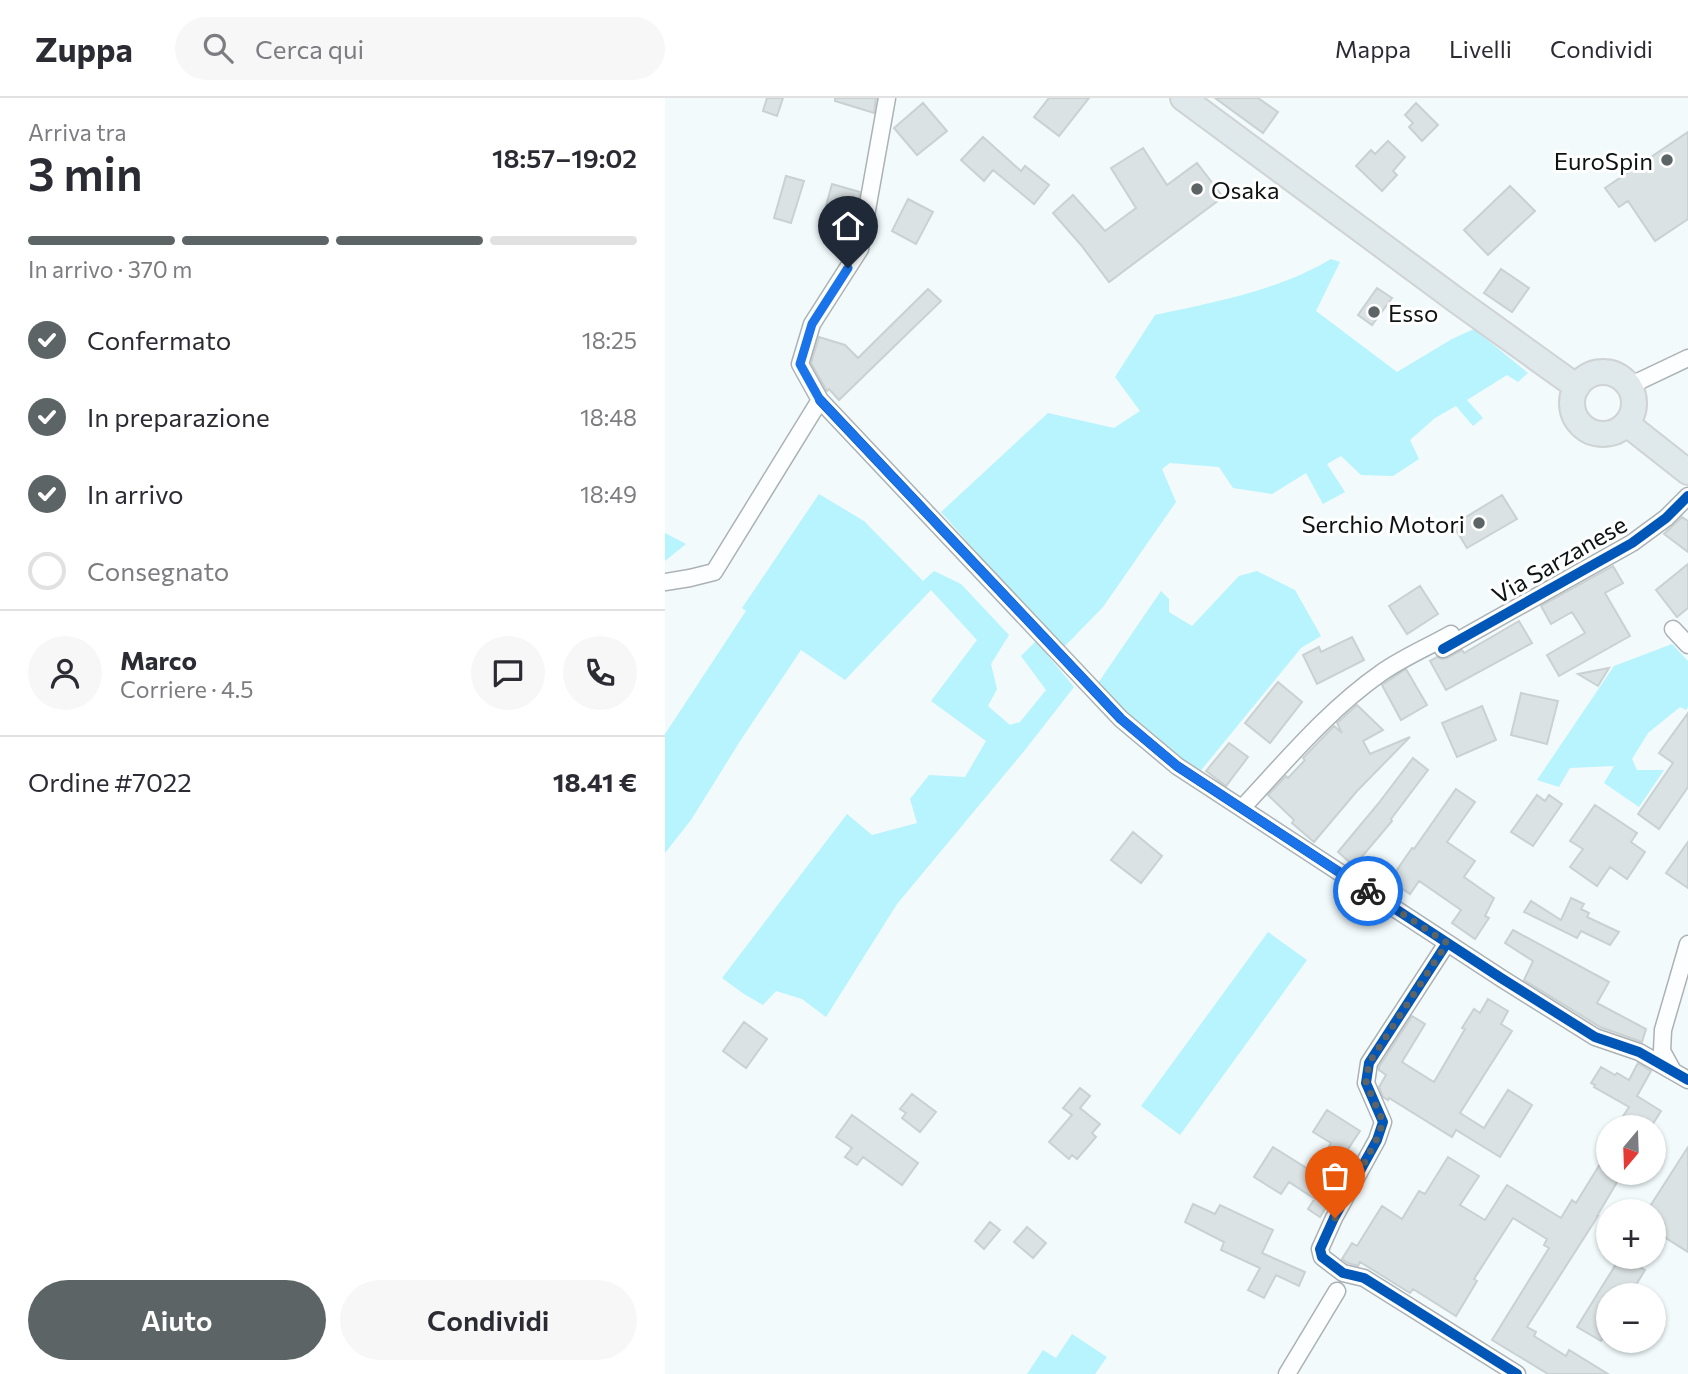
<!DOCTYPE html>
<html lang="it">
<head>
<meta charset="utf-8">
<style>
  :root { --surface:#fff; --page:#f7f7f7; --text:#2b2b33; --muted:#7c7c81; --line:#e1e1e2; --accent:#5d6465 }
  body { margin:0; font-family:Commissioner,sans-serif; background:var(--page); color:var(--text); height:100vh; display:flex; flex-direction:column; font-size:26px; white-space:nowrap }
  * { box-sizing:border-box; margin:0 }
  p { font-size:23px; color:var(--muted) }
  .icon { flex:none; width:38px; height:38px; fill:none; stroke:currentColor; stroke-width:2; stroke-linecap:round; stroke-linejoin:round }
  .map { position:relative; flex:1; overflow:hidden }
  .panel { display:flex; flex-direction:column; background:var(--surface); width:665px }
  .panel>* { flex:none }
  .needle { width:46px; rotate:199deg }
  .tools { position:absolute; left:931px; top:1017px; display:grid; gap:14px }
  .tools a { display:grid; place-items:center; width:70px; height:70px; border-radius:50%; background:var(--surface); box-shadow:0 2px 5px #0004; font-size:35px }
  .pin { position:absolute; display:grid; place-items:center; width:60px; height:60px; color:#fff; margin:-72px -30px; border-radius:50% 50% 50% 0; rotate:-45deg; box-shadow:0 0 7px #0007 }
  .pin .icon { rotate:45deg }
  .courier { position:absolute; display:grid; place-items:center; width:70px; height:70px; margin:-35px; border:5px solid #1a73e8; border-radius:50%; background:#fff; color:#222; box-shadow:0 2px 9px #0007 }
  .summary em { font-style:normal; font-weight:600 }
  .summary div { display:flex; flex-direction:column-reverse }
  .summary { display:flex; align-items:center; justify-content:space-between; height:119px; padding:0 28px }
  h1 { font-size:46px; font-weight:600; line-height:52px }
  .bar { display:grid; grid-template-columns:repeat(4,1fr); gap:10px 7px; align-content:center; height:84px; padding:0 28px }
  .bar i { height:9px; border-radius:5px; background:var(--line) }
  .bar .current { background:var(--accent) }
  .bar p { grid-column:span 4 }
  .line { display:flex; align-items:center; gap:18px; padding:0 28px; border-top:2px solid var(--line) }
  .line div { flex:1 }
  .round { display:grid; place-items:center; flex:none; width:74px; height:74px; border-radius:37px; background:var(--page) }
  ol { padding:0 28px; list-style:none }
  li { display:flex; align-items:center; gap:21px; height:77px }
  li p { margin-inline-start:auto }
  li .icon { padding:7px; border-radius:50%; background:var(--accent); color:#fff; stroke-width:4 }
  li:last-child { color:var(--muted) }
  li i { width:38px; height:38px; border:4px solid var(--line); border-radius:50% }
  .button { display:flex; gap:14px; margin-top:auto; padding:14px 28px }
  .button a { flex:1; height:80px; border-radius:42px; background:var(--accent); color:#fff; font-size:28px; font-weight:600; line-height:80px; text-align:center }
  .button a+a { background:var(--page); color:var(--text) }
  header { display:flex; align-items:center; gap:42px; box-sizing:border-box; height:98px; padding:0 35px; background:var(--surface); border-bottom:2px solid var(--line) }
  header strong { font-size:33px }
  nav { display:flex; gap:38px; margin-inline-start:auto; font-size:24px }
  .search { width:490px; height:63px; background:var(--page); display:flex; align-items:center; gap:18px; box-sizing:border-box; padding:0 24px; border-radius:38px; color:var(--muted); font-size:26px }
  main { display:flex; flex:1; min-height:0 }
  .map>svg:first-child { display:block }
</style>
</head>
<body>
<header>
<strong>Zuppa</strong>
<div class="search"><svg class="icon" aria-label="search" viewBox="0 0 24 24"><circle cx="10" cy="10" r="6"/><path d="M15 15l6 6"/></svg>Cerca qui</div>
<nav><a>Mappa</a><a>Livelli</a><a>Condividi</a></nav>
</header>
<main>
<section class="panel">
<div class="summary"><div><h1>3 min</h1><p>Arriva tra</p></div><em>18:57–19:02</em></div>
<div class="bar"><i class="current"></i><i class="current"></i><i class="current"></i><i></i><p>In arrivo · 370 m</p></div>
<ol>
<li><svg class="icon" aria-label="check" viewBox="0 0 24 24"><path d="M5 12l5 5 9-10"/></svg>Confermato<p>18:25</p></li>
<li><svg class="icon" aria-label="check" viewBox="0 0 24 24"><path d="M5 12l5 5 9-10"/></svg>In preparazione<p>18:48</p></li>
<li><svg class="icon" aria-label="check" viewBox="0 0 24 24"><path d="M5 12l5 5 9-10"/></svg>In arrivo<p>18:49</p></li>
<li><i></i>Consegnato</li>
</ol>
<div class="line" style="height:126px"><a class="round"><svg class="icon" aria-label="person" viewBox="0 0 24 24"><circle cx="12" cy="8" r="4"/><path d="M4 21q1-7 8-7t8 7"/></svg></a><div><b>Marco</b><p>Corriere · 4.5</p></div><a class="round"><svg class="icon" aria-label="chat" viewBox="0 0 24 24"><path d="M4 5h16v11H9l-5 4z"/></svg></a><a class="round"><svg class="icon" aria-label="phone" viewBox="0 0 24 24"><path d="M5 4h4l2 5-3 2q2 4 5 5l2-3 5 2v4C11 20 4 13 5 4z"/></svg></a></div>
<div class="line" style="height:91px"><div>Ordine #7022</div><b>18.41 €</b></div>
<div class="button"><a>Aiuto</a><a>Condividi</a></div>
</section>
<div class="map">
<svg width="1023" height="1276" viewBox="0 0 1023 1276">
  <rect width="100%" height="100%" fill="#f2fafc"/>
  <path fill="#b7f4fd" d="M666 161 675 164 651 213 732 274 787 241 809 231 863 275 853 284 842 277 802 302 818 320 808 328 791 308 770 320 745 342 754 361 728 378 696 377 676 358 662 366 680 394 658 406 641 375 607 396 568 390 554 369 505 365 497 371 511 404 438 509 401 547 396 550 276 414 383 315 449 330 475 313 450 279 490 217C550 204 612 193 666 161Z
    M154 396 199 423 258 483 269 473 296 486 344 537 326 566 332 591 323 608 345 627 355 624 381 592 356 558 371 543 409 589 360 652 232 806 161 919 137 901 111 893 98 907 79 896 57 880 182 716 207 737 252 725 245 701 264 677 300 679 321 643 266 603 312 542 266 492 180 582 136 552 77 640 26 722 0 755V636L81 513 77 510Z
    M0 435 21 446 0 463Z
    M592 473 630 492 656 538 636 550 533 676 460 620 431 588 496 493 504 501V514L527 528 574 478Z
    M1007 546 1023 563V609L1021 612 1015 609 983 635 967 661 972 672H999L974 709 939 685 949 668 905 670 894 689 872 682 949 568Z
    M603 834 642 862 515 1037 476 1008Z
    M407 1236 442 1259 430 1276H362L378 1252 391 1260Z"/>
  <path fill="#dbe2e3" stroke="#cad1d2" stroke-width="2" d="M102 0H118L112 18 98 13Z
    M170 0H211L209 15 170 3Z
    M384 0H424L394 38 369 19Z
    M550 0H593L613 14 598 35Z
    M258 5 282 33 252 57 229 30Z
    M751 5 773 27 757 43 744 29 748 25 740 17Z
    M1023 34V121L990 143 963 103 954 109 940 90Z
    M318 39 356 73 360 68 384 87 369 106 328 72 319 83 296 62Z
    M723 43 740 59 728 73 732 77 717 93 691 68 706 52 710 56Z
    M478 50 502 87 532 65 558 99 444 184 416 147 388 115 408 97 440 133 471 110 446 70Z
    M121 78 139 83 126 125 109 120Z
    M167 86 195 94 186 134 156 126Z
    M845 88 870 113 823 157 799 132Z
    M243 101 268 114 251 146 227 133Z
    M836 171 864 190 847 214 819 195Z
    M712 190 727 200 707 227 693 217Z
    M263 191 276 203 174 302 164 291 162 293 146 265 154 239 180 247 193 260Z
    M837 397 852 421 802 450 788 427Z
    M1017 419 1023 423V454L999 436Z
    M1023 466V510L1012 519 991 492Z
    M948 468 958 485 940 495 965 538 894 578 882 557 920 535 907 514 886 526 876 508Z
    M755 488 773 516 742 536 724 508Z
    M854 523 867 545 781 592 765 563 772 559 777 561 782 560 797 552 799 555Z
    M687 539 699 562 652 586 638 557 654 549 656 554Z
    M944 570 933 588 913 576Z
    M741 571 762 607 736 622 717 587Z
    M613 584 637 604 605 645 580 625Z
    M856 595 893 603 882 646 846 637Z
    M692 607 718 632 698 643 705 656 745 639 692 693 649 744 627 725 629 722 603 697 621 678 623 680 640 662 638 660 669 628 677 635 672 625Z
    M817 608 831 642 792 659 777 625Z
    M1023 615V689L994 731 973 716 1008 665 994 655Z
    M564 645 583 659 561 688 541 673Z
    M748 660 763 672 726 721 727 723 689 768 673 754 713 706Z
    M791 691 810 704 782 744 810 763 799 779 829 800 820 818 824 820 810 841 787 825 796 812 754 783 745 796 725 782 747 750 749 751Z
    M872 697 880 703 884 697 897 706 868 748 846 734Z
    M930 707 972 735 966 744 980 754 962 781 945 769 932 788 905 769 918 751 905 743Z
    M468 734 497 758 476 785 446 762Z
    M1023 744V790L1001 775Z
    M906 800 919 806 916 811 924 815 922 819 954 834 945 847 916 833 912 840 859 814 866 803 896 822Z
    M848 832 944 884 932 905 981 931 977 944 935 929 859 882 868 863 840 845Z
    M823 901 843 913 836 926 847 933 795 1015 819 1030 843 992 867 1007 835 1059 791 1032 787 1039 724 1000 723 1002 718 999 714 989 721 977 714 972V969L747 918 760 926 737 964 769 984 800 931 797 930 809 911 815 915Z
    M79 924 102 941 81 970 58 953Z
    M973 965 986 973 972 998 996 1013 986 1029H951L964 1009 929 989 930 987 926 985 936 969 950 977 952 975 964 982Z
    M415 990 425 998 415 1010 435 1026 427 1035 431 1039 412 1061 407 1057 404 1061 384 1044 407 1017 398 1010Z
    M247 996 271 1014 255 1034 237 1020 241 1015 235 1011Z
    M662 1012 695 1033 650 1101 624 1084 616 1096 589 1079 608 1049 648 1074 666 1045 648 1034Z
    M187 1017 253 1065 237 1087 198 1059 192 1067 180 1059 187 1050 171 1039Z
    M1023 1049V1154L999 1139 989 1155V1113H982Z
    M943 1053V1074H958L932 1118H933L862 1229 871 1234 869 1238 901 1258 904 1252 943 1276H883L827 1242 884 1150 879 1147 882 1141 848 1120 809 1181 812 1183 791 1218 748 1191 745 1195 695 1164 693 1168 683 1165 677 1161 687 1145 692 1148 717 1108 737 1121 754 1093 760 1096 783 1059 814 1078 795 1107 820 1122 842 1087 896 1120 907 1102 911 1105Z
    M656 1091 668 1098 655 1119 643 1111Z
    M528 1106 550 1116 555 1107 608 1132 597 1155 640 1174 634 1188 611 1177 599 1200 583 1192 595 1170 556 1152 559 1144 520 1124Z
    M325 1124 335 1132 319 1151 310 1143Z
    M362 1129 381 1145 368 1160 349 1144Z
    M956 1158 980 1172 965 1197H943V1231L936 1243 912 1229Z"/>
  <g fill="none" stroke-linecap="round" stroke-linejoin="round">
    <g stroke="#acb2b4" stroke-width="19">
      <path id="street" d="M964 288 1023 260
        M155 302 456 621 512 668 836 880 930 939 974 954 1023 982
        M0 484 25 480 49 474 155 302 135 266 147 226 195 151 222 0
        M1008 531 1023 547
        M778 551 967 445 1001 420 1023 398
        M577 710C621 663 663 612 716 575 737 560 763 549 786 536
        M782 845 704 965 701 985 718 1024 712 1042 669 1120 655 1151 657 1159 678 1175 699 1180 852 1276
        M1008 973 997 953 998 932 1023 846
        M622 1276 672 1193"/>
    </g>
    <g stroke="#cfd3d4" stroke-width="28">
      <path id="primary" d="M518 0 791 202 912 289
        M907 305a31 31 0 1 1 62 0a31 31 0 1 1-62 0Z
        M962 326 1023 374"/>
    </g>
    <use href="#street" stroke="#fdfeff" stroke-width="16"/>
    <use href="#primary" stroke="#dfe8eb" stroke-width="24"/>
    <g stroke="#fff" stroke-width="15">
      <path id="cycleway" d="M155 302 456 621 512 668 836 880 930 939 974 954 1023 982
        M778 551 967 445 1001 420 1023 398
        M782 845 704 965 701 985 718 1024 712 1042 669 1120 655 1151 657 1159 678 1175 699 1180 852 1276"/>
    </g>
    <use href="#cycleway" stroke="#0057b8" stroke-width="10"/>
  </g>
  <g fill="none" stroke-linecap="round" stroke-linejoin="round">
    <path stroke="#5d6465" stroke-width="7" stroke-dasharray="0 12.6" d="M670 1120 712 1041 718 1024 701 985 704 965 782 845 703 793"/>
    <path stroke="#1a73e8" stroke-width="9" d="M183 170 147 226 135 266 155 302 456 621 512 668 703 793"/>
  </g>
  <g fill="#5d6465" stroke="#fff" stroke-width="2.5">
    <circle cx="1002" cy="62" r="7"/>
    <circle cx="532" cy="91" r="7"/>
    <circle cx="709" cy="214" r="7"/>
    <circle cx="814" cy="425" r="7"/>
  </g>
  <g text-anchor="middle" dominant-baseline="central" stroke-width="6" stroke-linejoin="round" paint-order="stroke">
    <g font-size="24" fill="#0d1313" stroke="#fff" text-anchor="end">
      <text x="988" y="62">EuroSpin</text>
      <text x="546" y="91" text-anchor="start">Osaka</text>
      <text x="723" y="214" text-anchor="start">Esso</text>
      <text x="800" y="425">Serchio Motori</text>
    </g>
    <g font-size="24" fill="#0d1313" stroke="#fff">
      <text transform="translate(894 461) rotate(-30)">Via Sarzanese</text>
    </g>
  </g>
</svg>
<div class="tools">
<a><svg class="needle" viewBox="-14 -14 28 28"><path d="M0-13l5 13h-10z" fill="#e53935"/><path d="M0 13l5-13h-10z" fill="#7c7c81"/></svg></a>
<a>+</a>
<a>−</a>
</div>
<div class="pin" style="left:670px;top:1120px;background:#ea580c"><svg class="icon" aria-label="bag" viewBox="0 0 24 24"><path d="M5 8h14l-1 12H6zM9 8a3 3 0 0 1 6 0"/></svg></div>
<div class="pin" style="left:183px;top:170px;background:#1f2937"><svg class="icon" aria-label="home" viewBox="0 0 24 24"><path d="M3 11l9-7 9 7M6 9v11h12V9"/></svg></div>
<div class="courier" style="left:703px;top:793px"><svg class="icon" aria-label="bike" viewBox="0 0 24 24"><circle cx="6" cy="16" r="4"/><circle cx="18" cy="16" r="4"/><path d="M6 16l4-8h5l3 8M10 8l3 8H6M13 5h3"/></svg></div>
</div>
</main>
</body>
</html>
